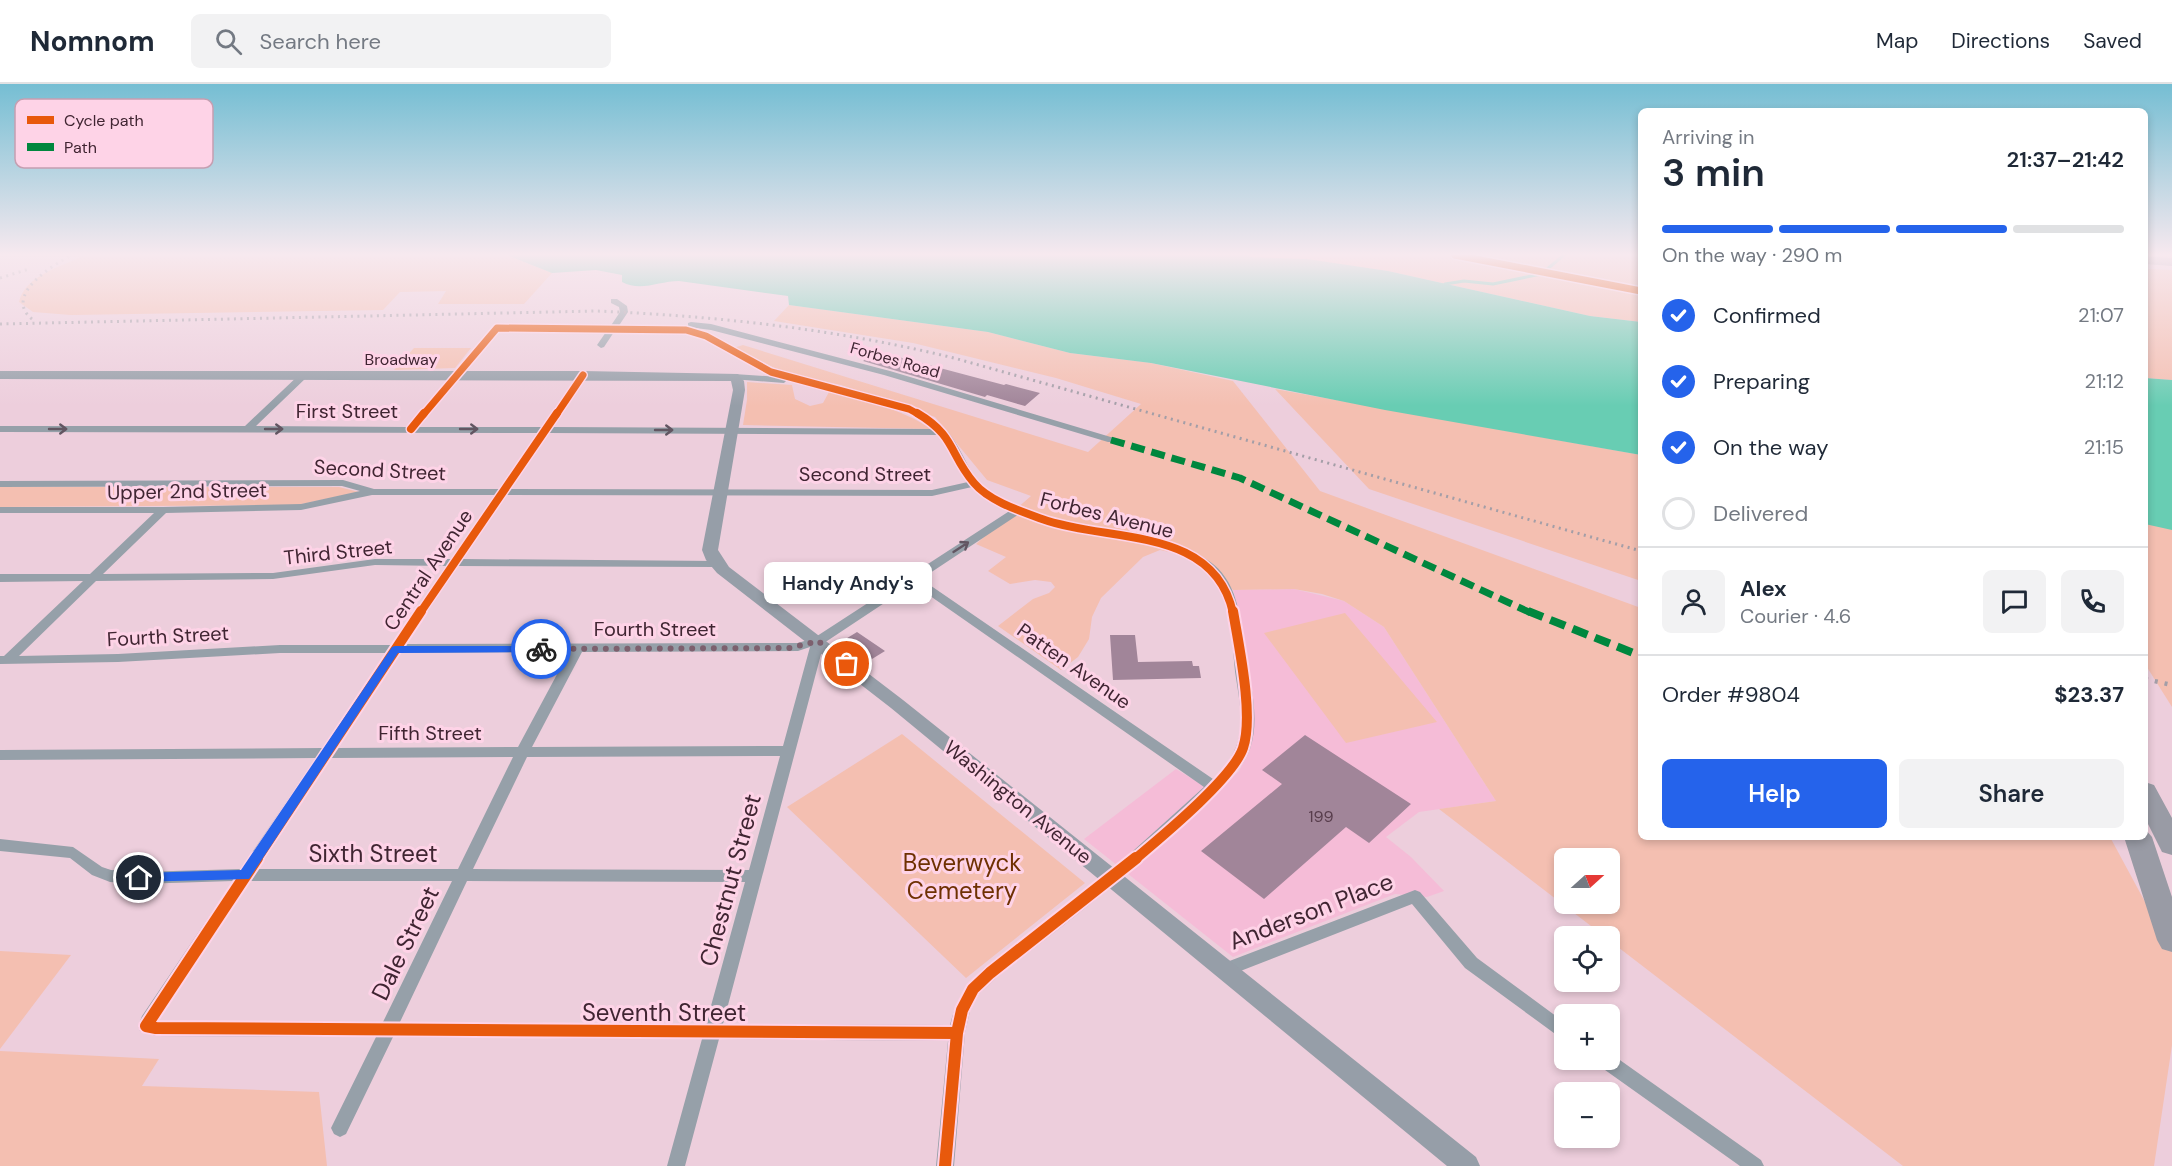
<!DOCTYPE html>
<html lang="en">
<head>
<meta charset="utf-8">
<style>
  :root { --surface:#fff; --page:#f2f2f3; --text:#1f2937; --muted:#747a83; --line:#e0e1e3; --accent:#2563eb }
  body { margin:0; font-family:"DM Sans",sans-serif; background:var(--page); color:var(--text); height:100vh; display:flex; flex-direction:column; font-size:22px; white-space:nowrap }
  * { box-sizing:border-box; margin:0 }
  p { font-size:20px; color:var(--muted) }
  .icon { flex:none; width:33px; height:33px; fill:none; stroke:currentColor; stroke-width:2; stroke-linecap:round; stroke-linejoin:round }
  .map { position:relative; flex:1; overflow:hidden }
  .side { position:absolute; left:1638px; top:24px; width:510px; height:732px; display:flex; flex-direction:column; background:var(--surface); border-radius:9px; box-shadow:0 3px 9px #0003 }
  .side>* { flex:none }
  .needle { width:39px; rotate:69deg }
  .buttons { position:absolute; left:1554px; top:764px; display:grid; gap:12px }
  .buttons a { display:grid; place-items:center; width:66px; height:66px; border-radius:9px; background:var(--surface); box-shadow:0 3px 9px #0003; font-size:30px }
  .pin { position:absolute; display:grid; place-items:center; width:51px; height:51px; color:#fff; margin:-26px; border:3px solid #fff; border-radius:50%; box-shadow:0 2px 6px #0007 }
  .courier { position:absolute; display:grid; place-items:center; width:60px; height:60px; margin:-30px; border:4px solid #2563eb; border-radius:50%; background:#fff; color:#222; box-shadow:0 2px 8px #0007 }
  .bubble { position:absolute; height:42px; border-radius:9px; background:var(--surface); box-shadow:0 3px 9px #0003; font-size:20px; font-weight:600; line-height:42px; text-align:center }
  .summary em { font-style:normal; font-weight:600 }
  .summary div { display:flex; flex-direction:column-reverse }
  .summary { display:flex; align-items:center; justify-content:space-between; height:102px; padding:0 24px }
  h1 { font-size:39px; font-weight:600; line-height:45px }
  .bar { display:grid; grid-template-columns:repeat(4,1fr); gap:9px 6px; align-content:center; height:72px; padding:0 24px }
  .bar i { height:8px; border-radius:4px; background:var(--line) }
  .bar .selected { background:var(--accent) }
  .bar p { grid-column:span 4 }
  .line { display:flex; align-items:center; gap:15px; padding:0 24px; border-top:2px solid var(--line) }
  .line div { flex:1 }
  .round { display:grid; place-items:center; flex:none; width:63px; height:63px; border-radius:9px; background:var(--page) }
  ol { padding:0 24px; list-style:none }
  li { display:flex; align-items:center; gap:18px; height:66px }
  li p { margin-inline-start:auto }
  li .icon { padding:6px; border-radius:50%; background:var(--accent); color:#fff; stroke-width:4 }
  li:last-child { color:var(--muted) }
  li i { width:33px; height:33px; border:3px solid var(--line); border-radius:50% }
  .button { display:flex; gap:12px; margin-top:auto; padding:12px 24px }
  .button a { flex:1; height:69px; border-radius:9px; background:var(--accent); color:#fff; font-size:24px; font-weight:600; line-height:69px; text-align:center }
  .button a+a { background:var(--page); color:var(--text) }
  header { display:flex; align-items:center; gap:36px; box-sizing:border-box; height:84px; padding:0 30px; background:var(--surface); border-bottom:2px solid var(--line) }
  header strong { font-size:28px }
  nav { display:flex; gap:33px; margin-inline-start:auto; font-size:21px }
  .search { width:420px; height:54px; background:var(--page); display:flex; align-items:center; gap:15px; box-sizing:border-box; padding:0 21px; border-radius:9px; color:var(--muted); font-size:22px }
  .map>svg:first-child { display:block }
</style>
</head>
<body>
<header>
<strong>Nomnom</strong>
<div class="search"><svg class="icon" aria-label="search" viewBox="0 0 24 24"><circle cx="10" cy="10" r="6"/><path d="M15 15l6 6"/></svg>Search here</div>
<nav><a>Map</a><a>Directions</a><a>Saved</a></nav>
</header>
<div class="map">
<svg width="2172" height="1082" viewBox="0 0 2172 1082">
  <rect width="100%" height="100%" fill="#edcedc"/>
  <path fill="#f5bcd7" d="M1294 505 1344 517 1384 543 1496 717 1419 728 1386 753 1411 773 1444 807 1427 813 1395 810 1233 873 1084 755 1176 685 1216 709 1239 687 1248 669 1250 610 1238 524 1233 506Z"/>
  <path fill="#f4bfb1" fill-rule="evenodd" d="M86 171H507L552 189 524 220H438L446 207 400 208 383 226 71 231 33 228 19 218C25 191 63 182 86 171Z
    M1250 171H1641V238L1590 232 1388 187 1288 174 1274 176 1250 173Z
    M2145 185 2172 186V296L2145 294Z
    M789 221 988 248 1070 269 1151 279 1233 297 1320 407 1641 524V753H2110L2172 868V961L2154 1082H1903L1610 857V852H1604L1439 725 1496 717 1384 543 1344 517 1322 510 1294 505 1233 506 1214 487 1183 471 1160 466 1143 473 1101 514 1092 533 1089 555 1078 573 1061 586 998 542 1033 515 1049 509 1055 503 1051 498 1035 496 1010 500 988 487 1006 473 976 460 1031 412 987 396 935 333 841 301 785 289 733 264 743 261 1088 368 1141 320 1056 294 913 259 774 237ZM1564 774H1610V819H1564Z
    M414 264H471L455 284 394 286Z
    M747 298 792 301 795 315 810 322 823 319 829 308C864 317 901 324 931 345L743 341 747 316Z
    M1275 305 1641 371V497L1369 405Z
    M0 403H339L359 408 297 421 0 423Z
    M2145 436 2172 439V623L2145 580Z
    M1345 529 1437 638 1346 659 1264 549Z
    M902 650 1085 799 966 894 787 723Z
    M0 867 71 871 0 965Z
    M0 967 159 975 142 1002 319 1008 327 1082H0Z"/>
  <path fill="#68cdb3" d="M507 171H1250V173L1307 175 1388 187 1590 232 1641 238V371L1385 326 1151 279 1070 269 988 248 789 221 788 212 679 197C659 197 641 208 622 198V191L596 186 552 189Z
    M2145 294 2172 296V446L2145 440Z"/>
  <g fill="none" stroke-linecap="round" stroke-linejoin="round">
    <path stroke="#68cdb3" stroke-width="3" d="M1546 186 1564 171
      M1445 200 1464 197 1493 200 1541 190"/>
  </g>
  <path fill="#a18599" d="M876 267 1004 301 1006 300 1040 309 1025 322 987 311 985 313 863 277Z
    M857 548 885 567 872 575 844 556Z
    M1110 551H1135L1138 578 1192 577 1193 582H1199L1201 594 1113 596Z
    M1305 651 1411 720 1369 759 1346 743 1264 815 1201 767 1282 700 1262 686Z"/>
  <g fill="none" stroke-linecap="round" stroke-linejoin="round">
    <path fill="#96a0a9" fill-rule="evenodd" d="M611 215H617L627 222 628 228 618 243 689 244 709 250 747 273 774 286 912 323C924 329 937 336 946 346 965 366 968 396 994 410 1014 420 1035 431 1056 437 1107 450 1164 447 1209 477 1237 496 1240 531 1244 561 1249 594 1261 633 1250 665 1242 688 1218 706 1201 723 1137 786 1066 839 996 894L979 910 970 927 965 949 954 1082H936L948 957 719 955 685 1082H667L702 955 393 953 346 1050 340 1053 334 1050 331 1044 376 953 156 952 140 947 138 942 142 932 233 797 139 800 110 798 92 791 70 774 0 767V755L73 763 102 783 111 786 139 788 241 785 316 674 0 676V666L323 664 387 569H280L118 578 0 580V572H4L83 497 0 498V490H90L154 429H0V423H163L301 420 360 407 342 402 0 403V397L343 396 374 405H499L539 349 0 348V342H245L301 289H307V293L256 342 408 343 494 242 610 243 620 228 619 223 611 219ZM499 247 606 248 597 261 601 264 604 263 614 248C641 248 680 243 704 254 730 266 751 285 779 293L734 290 729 293 731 295 784 299 788 295 906 327 934 345 552 343 588 291 583 288 580 289 543 343H418ZM548 349 940 351 968 398 932 406 510 405ZM972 403 983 412 1011 426 814 554 798 559 406 560 457 482 717 483 723 480 717 477 462 475 505 411 932 412ZM372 411H495L451 475H375L273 489 103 490 166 429 301 426ZM1019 430C1036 437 1053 443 1072 447 1116 456 1198 457 1220 504 1233 531 1232 565 1236 594 1243 638 1247 662 1213 695L921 495ZM375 481 446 482 393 561H280L118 570 19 572 96 497 273 495ZM913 500 1204 703 1123 776 984 884C965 902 956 916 950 941L723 940 824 559ZM810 563 783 662 532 663 582 568 798 567ZM569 568 518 663 337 664 400 569ZM780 672 749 786 473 785 527 673ZM513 673 458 785H258L331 674ZM250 797H452L383 938 158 937ZM467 797 745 798 706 940 400 938Z
      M691 238 711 240 890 287 1114 354 1116 356 1114 358H1108L884 291 711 246 688 243V239Z
      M1415 806 1420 808 1477 874 1564 938V954L1558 952 1465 884 1412 820 1225 893 1219 891 1217 886 1219 881Z
      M1610 969 1761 1076 1764 1082H1740L1598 981 1595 975H1610Z"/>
    <path fill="#969ea8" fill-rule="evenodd" d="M0 287H583L738 290 744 297 745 306 718 466 729 483 903 616 1476 1073 1480 1082H1447L891 624 717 489 706 476 702 466 733 306 731 297 0 295Z"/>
    <path fill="#999ba5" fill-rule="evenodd" d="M2145 172 2172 174V182L2145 180Z
      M2145 698 2154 701 2172 734V771L2162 768 2145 734Z
      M2145 745 2152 753 2172 813V868L2162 865 2157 856 2124 753H2145Z"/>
    <path stroke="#a39ea7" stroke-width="3" stroke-dasharray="2 4.5" stroke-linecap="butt" d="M0 194 29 185
      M32 235C3 212 52 181 72 171
      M0 240 596 227C717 232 836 245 954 274L1641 467"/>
    <path stroke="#a39ea7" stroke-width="4.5" stroke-dasharray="3 7" stroke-linecap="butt" d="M2145 595 2172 601"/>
    <path stroke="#00873e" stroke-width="7" stroke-dasharray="14 7" stroke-linecap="butt" d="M1111 356 1240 394 1531 529"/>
    <path stroke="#00873e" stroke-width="8" stroke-dasharray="16 8" stroke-linecap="butt" d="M1528 527 1641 572"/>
    <g stroke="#fed3e7" stroke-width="10">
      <path id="cycleway-far3" d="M1455 171 1641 207
        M423 331 497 244 686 246 706 252 771 288 909 325 920 331
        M556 331 583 291"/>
    </g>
    <g stroke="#fed3e7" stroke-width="11">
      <path id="cycleway-far2" d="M917 329C956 352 949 370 974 399 989 417 1020 427 1042 435 1108 459 1214 441 1233 529
        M411 345 424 329
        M420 529 557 329"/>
    </g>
    <g stroke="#fed3e7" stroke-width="14">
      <path id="cycleway-far1" d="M256 776 421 527
        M1134 776C1160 754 1233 694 1243 664 1254 632 1239 563 1233 527"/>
    </g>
    <g stroke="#fed3e7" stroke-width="16">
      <path id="cycleway" d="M257 774 146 942 156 944 957 949
        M945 1082 957 949 962 926 973 905 990 889 1136 774"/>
    </g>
    <use href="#cycleway-far3" stroke="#e8590c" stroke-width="7"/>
    <use href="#cycleway-far2" stroke="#e8590c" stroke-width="8"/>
    <use href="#cycleway-far1" stroke="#e8590c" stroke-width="10"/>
    <use href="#cycleway" stroke="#e8590c" stroke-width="12"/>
  </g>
  <defs><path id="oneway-shaft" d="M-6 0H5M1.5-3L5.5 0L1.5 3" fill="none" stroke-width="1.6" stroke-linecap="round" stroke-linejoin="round" transform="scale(1.5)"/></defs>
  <g stroke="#625662">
    <use href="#oneway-shaft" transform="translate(58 345)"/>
    <use href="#oneway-shaft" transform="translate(274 345)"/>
    <use href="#oneway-shaft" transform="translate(469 345)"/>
    <use href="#oneway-shaft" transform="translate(664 346)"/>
    <use href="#oneway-shaft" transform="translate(961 463) rotate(-33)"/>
  </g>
  <linearGradient id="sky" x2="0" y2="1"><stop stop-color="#75bed3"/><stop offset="0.53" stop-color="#f7e9ef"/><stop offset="1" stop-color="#f7e9ef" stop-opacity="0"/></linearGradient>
  <rect width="2172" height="322" fill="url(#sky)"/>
  <path fill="#2563eb" d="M395 562H541L546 565 541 568 398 569 249 795 135 798V791L139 789 241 786 392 563Z"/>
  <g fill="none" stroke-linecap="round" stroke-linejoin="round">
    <path stroke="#7d606e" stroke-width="6" stroke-dasharray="0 10.8" d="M541 565 790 564 818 557 847 580"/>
  </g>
  <g text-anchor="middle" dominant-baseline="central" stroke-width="6" stroke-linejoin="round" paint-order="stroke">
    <g font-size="16" fill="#402532" stroke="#fed3e7">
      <text x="401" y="275">Broadway</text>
      <text transform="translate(895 276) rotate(16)">Forbes Road</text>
    </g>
    <g font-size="16" fill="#583d4c">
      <text x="1321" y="732">199</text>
    </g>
    <g font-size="20" fill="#402532" stroke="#fed3e7">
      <text x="347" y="327">First Street</text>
      <text transform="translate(380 386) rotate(3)">Second Street</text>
      <text x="865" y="390">Second Street</text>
      <text transform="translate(187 407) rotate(-1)">Upper 2nd Street</text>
      <text transform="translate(1107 431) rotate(14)">Forbes Avenue</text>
      <text transform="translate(338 468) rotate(-6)">Third Street</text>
      <text transform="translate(428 486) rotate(-56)">Central Avenue</text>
      <text x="655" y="545">Fourth Street</text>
      <text transform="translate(168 552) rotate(-3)">Fourth Street</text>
      <text transform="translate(1074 582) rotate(35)">Patten Avenue</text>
      <text x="430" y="649">Fifth Street</text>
      <text transform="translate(1018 718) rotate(39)">Washington Avenue</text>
    </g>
    <g font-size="24" fill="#402532" stroke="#fed3e7">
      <text x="373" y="769">Sixth Street</text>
      <text transform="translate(730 796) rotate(-75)">Chestnut Street</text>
      <text transform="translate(1311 827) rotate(-21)">Anderson Place</text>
      <text transform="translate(405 859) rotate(-64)">Dale Street</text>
      <text x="664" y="928">Seventh Street</text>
    </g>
    <g font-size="24" fill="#6e3002" stroke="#fed3e7">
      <text x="962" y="778">Beverwyck<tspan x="962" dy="28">Cemetery</tspan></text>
    </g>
  </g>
  <rect x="15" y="15" width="198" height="69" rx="9" fill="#fed3e7" stroke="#c59fb1" stroke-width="1.5"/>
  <rect x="27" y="32" width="27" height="8" fill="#e8590c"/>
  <rect x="27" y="59" width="27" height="8" fill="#00873e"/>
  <g font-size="16" fill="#402532">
    <text x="64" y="42">Cycle path</text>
    <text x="64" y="69">Path</text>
  </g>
</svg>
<div class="buttons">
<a><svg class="needle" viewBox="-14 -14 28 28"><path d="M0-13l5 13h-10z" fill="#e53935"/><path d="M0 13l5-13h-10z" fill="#747a83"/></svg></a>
<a><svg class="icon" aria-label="locate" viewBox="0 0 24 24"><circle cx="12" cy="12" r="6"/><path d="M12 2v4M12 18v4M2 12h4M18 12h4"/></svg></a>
<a>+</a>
<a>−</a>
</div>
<div class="pin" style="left:847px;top:580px;background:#ea580c"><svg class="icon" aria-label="bag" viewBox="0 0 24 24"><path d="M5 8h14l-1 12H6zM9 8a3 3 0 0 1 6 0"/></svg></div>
<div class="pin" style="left:139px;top:794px;background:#1f2937"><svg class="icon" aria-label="home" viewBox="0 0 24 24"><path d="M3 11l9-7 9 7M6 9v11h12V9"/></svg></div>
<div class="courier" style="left:541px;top:565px"><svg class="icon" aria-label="bike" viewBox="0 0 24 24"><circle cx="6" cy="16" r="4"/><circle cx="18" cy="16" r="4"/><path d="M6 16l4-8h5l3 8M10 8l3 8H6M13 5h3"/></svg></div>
<div class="bubble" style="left:764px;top:478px;width:168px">Handy Andy's</div>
<section class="side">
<div class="summary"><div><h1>3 min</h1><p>Arriving in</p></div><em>21:37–21:42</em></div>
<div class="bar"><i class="selected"></i><i class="selected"></i><i class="selected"></i><i></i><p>On the way · 290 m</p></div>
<ol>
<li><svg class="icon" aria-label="check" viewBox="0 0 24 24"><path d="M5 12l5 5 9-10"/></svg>Confirmed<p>21:07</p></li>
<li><svg class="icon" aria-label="check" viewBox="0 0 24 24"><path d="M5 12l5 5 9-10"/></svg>Preparing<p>21:12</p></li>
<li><svg class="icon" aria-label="check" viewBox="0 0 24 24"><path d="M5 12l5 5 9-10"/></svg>On the way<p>21:15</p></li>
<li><i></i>Delivered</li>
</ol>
<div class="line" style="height:108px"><a class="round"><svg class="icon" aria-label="person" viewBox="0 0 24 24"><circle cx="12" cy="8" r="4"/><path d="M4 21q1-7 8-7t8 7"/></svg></a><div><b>Alex</b><p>Courier · 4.6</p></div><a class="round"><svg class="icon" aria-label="chat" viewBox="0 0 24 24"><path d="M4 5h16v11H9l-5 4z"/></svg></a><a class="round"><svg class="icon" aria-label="phone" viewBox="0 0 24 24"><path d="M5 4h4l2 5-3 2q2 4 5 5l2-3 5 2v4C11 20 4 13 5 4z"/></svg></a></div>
<div class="line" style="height:78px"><div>Order #9804</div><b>$23.37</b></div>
<div class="button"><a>Help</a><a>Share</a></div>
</section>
</div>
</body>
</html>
